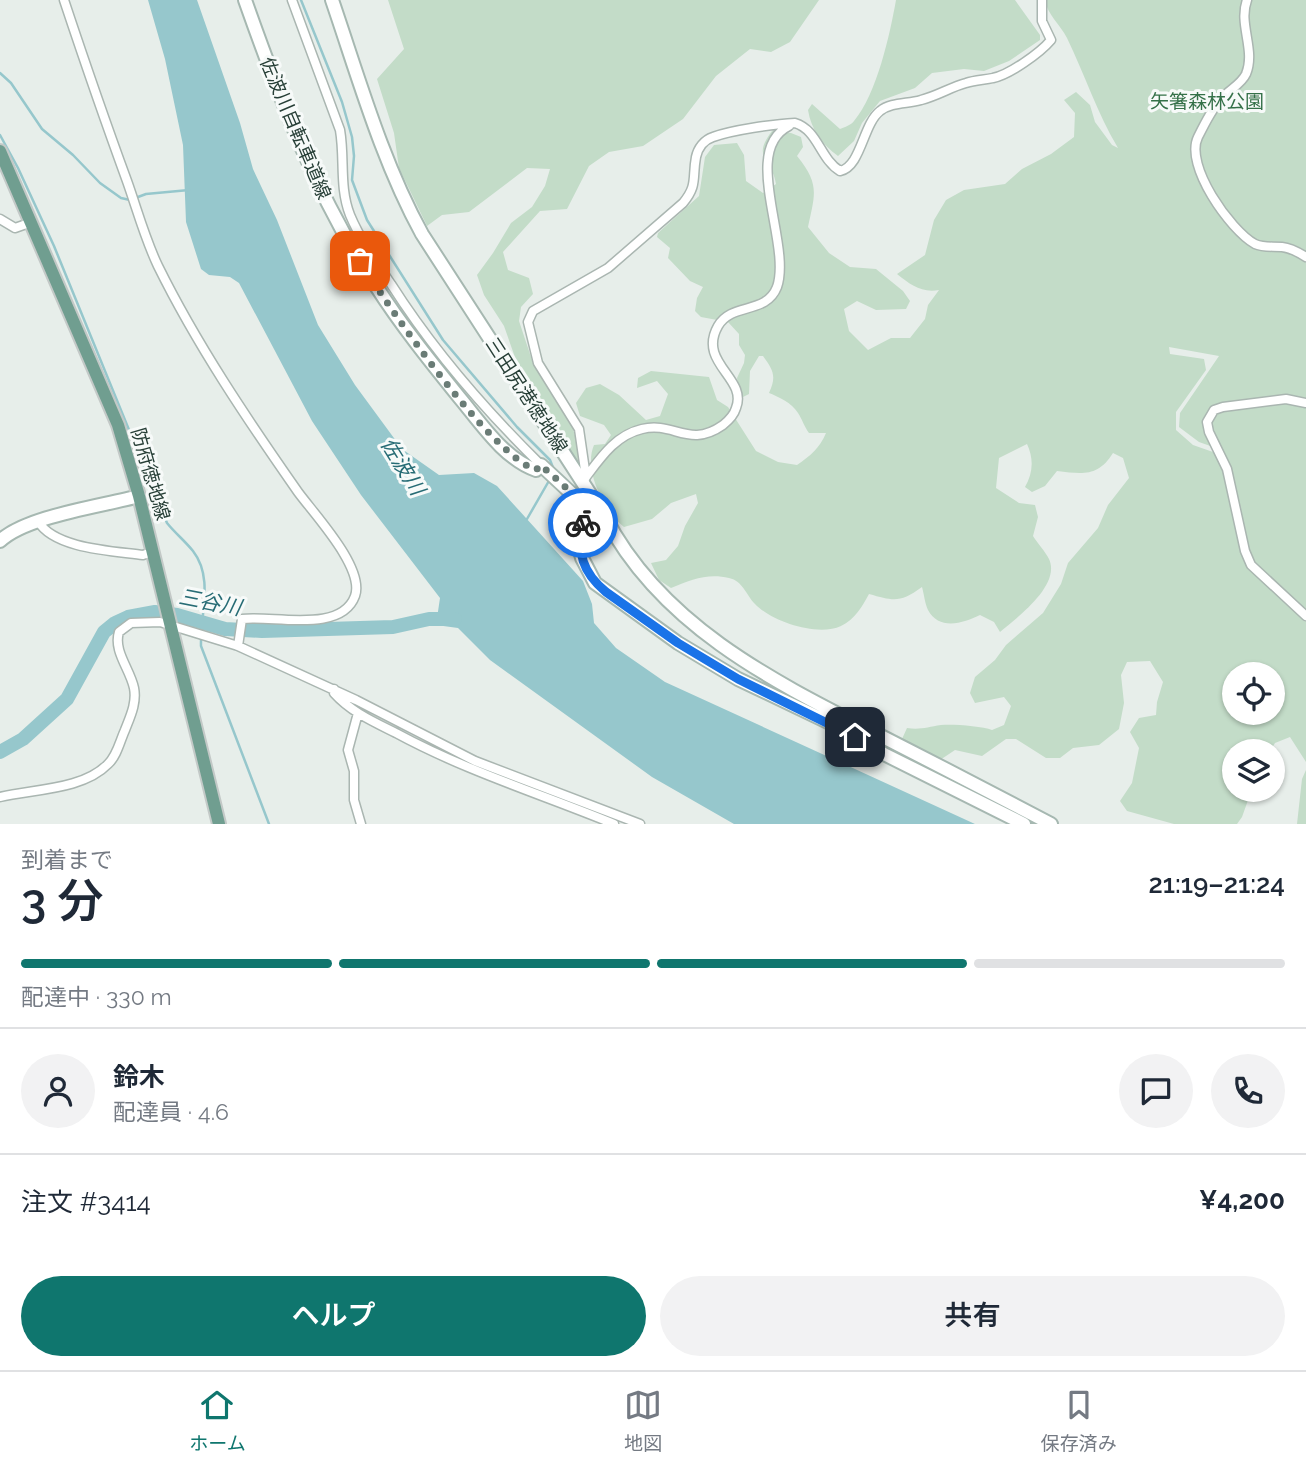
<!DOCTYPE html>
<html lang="ja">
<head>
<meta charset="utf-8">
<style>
  :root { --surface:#fff; --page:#f2f2f3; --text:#1f2937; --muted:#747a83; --line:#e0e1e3; --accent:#0f766e }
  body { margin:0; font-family:Raleway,"Noto Sans JP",sans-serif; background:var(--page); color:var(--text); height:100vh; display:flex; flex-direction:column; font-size:26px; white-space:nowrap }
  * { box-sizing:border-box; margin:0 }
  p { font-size:23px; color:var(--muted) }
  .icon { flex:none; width:38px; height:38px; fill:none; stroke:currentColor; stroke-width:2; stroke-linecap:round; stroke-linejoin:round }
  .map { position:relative; height:824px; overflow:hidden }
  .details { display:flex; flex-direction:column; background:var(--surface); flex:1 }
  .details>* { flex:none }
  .controls { position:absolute; left:1222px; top:662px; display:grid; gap:14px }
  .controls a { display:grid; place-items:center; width:63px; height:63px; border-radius:50%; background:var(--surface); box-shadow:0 2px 5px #0004; font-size:35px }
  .pin { position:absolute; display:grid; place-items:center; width:60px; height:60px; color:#fff; margin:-30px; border-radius:14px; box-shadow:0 4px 10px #0006 }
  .courier { position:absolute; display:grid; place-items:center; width:70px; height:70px; margin:-35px; border:5px solid #1a73e8; border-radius:50%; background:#fff; color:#222; box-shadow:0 2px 9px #0007 }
  .headline em { font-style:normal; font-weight:600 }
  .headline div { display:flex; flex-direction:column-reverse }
  .headline { display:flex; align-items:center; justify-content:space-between; height:119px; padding:0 21px }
  h1 { font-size:46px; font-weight:600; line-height:52px }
  .bar { display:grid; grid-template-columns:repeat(4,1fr); gap:10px 7px; align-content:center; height:84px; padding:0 21px }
  .bar i { height:9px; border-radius:5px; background:var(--line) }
  .bar .active { background:var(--accent) }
  .bar p { grid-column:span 4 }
  .line { display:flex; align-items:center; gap:18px; padding:0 21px; border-top:2px solid var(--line) }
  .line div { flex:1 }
  .round { display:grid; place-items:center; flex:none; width:74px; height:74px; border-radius:37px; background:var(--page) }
  .primary-button { display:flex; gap:14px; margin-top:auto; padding:14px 21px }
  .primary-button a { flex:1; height:80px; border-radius:42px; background:var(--accent); color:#fff; font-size:28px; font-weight:600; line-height:80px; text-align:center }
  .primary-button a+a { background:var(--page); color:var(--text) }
  .tab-bar { display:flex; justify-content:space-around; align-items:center; height:98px; border-top:2px solid var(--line); background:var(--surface); font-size:19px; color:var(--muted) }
  .tab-bar a { display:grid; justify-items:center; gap:4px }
  .tab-bar .active { color:var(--accent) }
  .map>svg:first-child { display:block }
</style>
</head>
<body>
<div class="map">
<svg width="1306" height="824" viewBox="0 0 1306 824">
  <rect width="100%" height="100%" fill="#e7eeea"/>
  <path fill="#c3dcc8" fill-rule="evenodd" d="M388 0H819L790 42 771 52 750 49 716 76 683 119 643 146 609 152 589 166 567 209 540 211 503 252 508 270 529 278 533 294 521 307 519 321 534 366 571 421 582 461H575L544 406 517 363 504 326 484 295 477 275 493 253 511 223 532 207 545 186 550 169 527 168 469 212 442 215 427 226 399 168 394 133 377 79 404 49Z
    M896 0H1015L1040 35V40L1009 61 984 71 964 69 932 73 915 88 880 101 862 123 854 141 838 156C823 145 811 130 808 110L812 104 840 129C845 127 851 125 854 121 877 94 890 34 896 0Z
    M1045 0H1306V762L1290 737 1275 743 1270 751H1234V789H1252L1242 817 1237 824H1174L1127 811 1120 801 1132 783 1139 748 1130 732 1139 718 1156 715 1157 702 1163 682 1150 661 1127 662 1121 675 1124 703 1119 729 1099 745 1073 748 1060 758H1046L1016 739H1006L982 756 955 750 940 760 902 739 907 728C920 730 928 727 941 725 953 724 982 726 992 730L1004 725 1011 706 1004 697 975 703 970 693 975 677 995 660 1006 645 1043 613 1061 584 1068 563 1098 528 1108 505 1129 478 1123 458 1113 453C1098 477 1083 474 1057 471L1045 486 1032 492 1025 487C1033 473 1034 459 1027 444L999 458 996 488 1019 503 1035 505 1038 517 1033 536C1038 544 1045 551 1049 559 1061 585 1018 617 1000 632L994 622 980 615C964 623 939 631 928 610 925 604 924 594 922 587 900 603 894 601 869 594 862 607 855 619 841 626 818 637 772 622 755 604 746 595 743 581 729 578 707 573 691 580 671 588L659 580 651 563 666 560 678 546 685 526 698 503 696 494 671 503 652 519 624 527C604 511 583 470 594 445L605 444 611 435 604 425 580 416 576 403 586 388 600 384 619 395 646 420 660 416 668 394 657 381 637 388 638 378 651 371 709 377 717 400 728 407 756 451 778 462 797 465C810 456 820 448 826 433H809C804 426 802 419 798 413 792 403 779 397 769 393 777 376 773 370 763 356H759L750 371 749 394 741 398 737 378 744 363 745 355 739 345V334L728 322 701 317 695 311 697 298 703 287 690 281 668 258 670 248 657 237 658 233 699 196 705 157 714 145 737 143 744 155 746 181 763 193 776 184C772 157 751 159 772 131L791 133 801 137 803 147 797 156C820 184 815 194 808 227L829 253 850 267 876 269 903 291 910 301 906 309 876 310 857 301 844 309 849 331 868 350 891 338H910L925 319 928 305 939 290C921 293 911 285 897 274L925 255 934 220 946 200 964 190 1005 184 1022 169 1051 154 1074 137 1075 113 1064 100 1076 92 1090 105 1095 122 1112 145 1118 148C1097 113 1085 75 1067 38 1060 24 1048 16 1045 0ZM1169 347 1219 356 1180 413 1179 427 1199 442 1216 448 1213 452 1193 445 1176 430V412L1206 370 1204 359 1170 354ZM1234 674H1272V712H1234Z
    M1306 770V824H1297L1302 779Z"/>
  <path fill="#96c7cc" d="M148 0H197L240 123 253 169 277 220 318 325 355 385 402 449 439 475 474 473 497 486 583 581 592 604 594 623 616 648 665 682 975 824H734L652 777 490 660 458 628 436 625 440 598 361 495 312 421 239 283 230 277 209 275 201 269 186 222 183 145 165 59Z"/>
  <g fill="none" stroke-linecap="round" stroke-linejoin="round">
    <path stroke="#96c7cc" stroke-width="2.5" d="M301 0 342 102 352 137 354 156 352 180 367 220 443 340 517 427 550 460 554 470
      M0 73 11 83 42 129 73 155 100 183 121 198 130 200 146 194 189 190
      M0 135 18 168 54 246 167 523C175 533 185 541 193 551 214 578 200 614 201 646L269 824
      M527 519 550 479"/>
    <path stroke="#96c7cc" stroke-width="14" d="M0 752 23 739 67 699 104 632 115 623 128 617 155 612 177 615 225 629 262 631 393 627 429 619H455"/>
    <g stroke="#aab6b1" stroke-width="11">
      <path id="street" d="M64 0C84 60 105 121 127 181 137 209 145 239 158 266 197 345 247 419 298 492 314 514 365 568 355 596 341 634 273 615 242 619L238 646
        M292 0 340 130C345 159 339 187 350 215 360 239 376 262 391 284 433 350 485 410 541 465
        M1247 0C1238 24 1256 50 1246 74 1242 83 1231 89 1224 96 1213 107 1205 123 1198 137 1184 165 1230 230 1255 244 1264 248 1273 246 1282 247 1291 248 1298 252 1306 257
        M0 219 15 228 32 222
        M1306 403 1286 399 1223 407 1214 410 1207 422 1209 432 1227 469 1245 551 1251 565 1306 616
        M586 477C601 457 616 435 642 429 674 421 689 449 723 425 728 421 734 415 736 408 748 378 697 363 718 326 732 302 766 315 777 287 792 244 740 150 789 126
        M583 483 586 477 579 429 538 363 528 322 533 311 608 268 683 203C698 185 692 178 696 157 698 148 704 140 713 137 732 130 774 124 795 123 818 130 820 159 840 171 861 167 863 124 880 111 891 102 908 104 921 100 937 96 951 87 966 83 975 80 984 80 993 78 1009 75 1040 53 1051 40L1042 21V0
        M38 521C54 549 114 551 143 555L152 552
        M334 689V693C351 712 374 722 396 733 466 771 541 794 614 824
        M358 713 348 750 354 771V800L361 824
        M0 797C33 789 83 790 108 764 117 756 120 741 125 730 130 717 137 703 134 688 130 669 113 651 119 632L131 623 160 622 238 646 356 700 475 761 640 824"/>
    </g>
    <g stroke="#a6b8b1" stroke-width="16">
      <path id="secondary" d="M245 0C280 99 317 198 376 286 401 325 430 361 459 397 480 422 504 459 536 470L541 465 571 493 578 504 584 519 579 547 582 558 595 583 606 591 678 643 738 679 828 722 884 754 1024 824
        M332 0C359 79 382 161 422 234L605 517C661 625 771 680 875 733 934 763 992 793 1051 824
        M0 541C26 516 103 506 139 496"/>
    </g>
    <g stroke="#c3c9c7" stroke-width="16">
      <path id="primary" d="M0 151 118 425 139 496 219 824"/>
    </g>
    <use href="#street" stroke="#fff" stroke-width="8"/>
    <use href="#secondary" stroke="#fff" stroke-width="12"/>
    <use href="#primary" stroke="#709e90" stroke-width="12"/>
  </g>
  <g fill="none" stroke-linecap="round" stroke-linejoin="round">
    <path stroke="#6a7c76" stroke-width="7" stroke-dasharray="0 12.6" d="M360 261C388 307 489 453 536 470L541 465C556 480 586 499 583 523"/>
    <path stroke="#1a73e8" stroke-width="9" d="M583 523C577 553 582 572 606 592L678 643 738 679 855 737"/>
  </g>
  <g text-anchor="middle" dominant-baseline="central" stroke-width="6" stroke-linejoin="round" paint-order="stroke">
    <g font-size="19" fill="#357149" stroke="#f7faf9">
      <text x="1207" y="101">矢箸森林公園</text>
    </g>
    <g font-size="19" fill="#273f37" stroke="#f7faf9">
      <text transform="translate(296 128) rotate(67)">佐波川自転車道線</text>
      <text transform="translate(527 395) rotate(57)">三田尻港徳地線</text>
      <text transform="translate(151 474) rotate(74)">防府徳地線</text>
    </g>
    <g font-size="21" font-style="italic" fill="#276c75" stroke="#f7faf9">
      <text transform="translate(403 466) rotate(58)">佐波川</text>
      <text transform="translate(210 602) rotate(11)">三谷川</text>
    </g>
  </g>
</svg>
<div class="controls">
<a><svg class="icon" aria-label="locate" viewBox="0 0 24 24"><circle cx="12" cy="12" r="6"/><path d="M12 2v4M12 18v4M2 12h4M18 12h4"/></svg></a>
<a><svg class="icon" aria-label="layers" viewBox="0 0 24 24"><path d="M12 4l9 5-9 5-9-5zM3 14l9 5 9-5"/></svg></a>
</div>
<div class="pin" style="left:360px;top:261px;background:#ea580c"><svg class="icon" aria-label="bag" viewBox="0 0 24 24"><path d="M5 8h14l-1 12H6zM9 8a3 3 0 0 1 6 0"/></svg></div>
<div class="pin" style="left:855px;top:737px;background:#1f2937"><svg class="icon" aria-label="home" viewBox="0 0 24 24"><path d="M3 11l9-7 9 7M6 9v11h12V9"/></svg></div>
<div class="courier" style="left:583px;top:523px"><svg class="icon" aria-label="bike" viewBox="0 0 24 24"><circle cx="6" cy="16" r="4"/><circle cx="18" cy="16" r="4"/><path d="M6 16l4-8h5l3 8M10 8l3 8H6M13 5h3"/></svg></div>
</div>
<section class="details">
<div class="headline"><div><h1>3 分</h1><p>到着まで</p></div><em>21:19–21:24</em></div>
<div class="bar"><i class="active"></i><i class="active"></i><i class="active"></i><i></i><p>配達中 · 330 m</p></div>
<div class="line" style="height:126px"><a class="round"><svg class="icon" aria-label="person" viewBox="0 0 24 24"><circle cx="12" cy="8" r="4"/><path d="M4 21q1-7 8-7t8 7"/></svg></a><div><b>鈴木</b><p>配達員 · 4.6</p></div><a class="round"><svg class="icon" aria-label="chat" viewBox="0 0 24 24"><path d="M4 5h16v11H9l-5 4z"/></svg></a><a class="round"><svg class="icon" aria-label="phone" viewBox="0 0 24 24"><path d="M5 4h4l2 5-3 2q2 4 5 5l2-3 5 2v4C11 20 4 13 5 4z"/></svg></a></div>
<div class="line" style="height:91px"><div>注文 #3414</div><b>¥4,200</b></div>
<div class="primary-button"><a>ヘルプ</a><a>共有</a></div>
</section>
<nav class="tab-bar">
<a class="active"><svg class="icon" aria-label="home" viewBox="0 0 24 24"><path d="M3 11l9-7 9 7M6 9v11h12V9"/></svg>ホーム</a>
<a><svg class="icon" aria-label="map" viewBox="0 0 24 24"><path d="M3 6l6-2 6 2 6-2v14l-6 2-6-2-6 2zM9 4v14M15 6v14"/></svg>地図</a>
<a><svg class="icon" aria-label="saved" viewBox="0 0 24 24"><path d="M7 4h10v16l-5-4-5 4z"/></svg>保存済み</a>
</nav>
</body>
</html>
